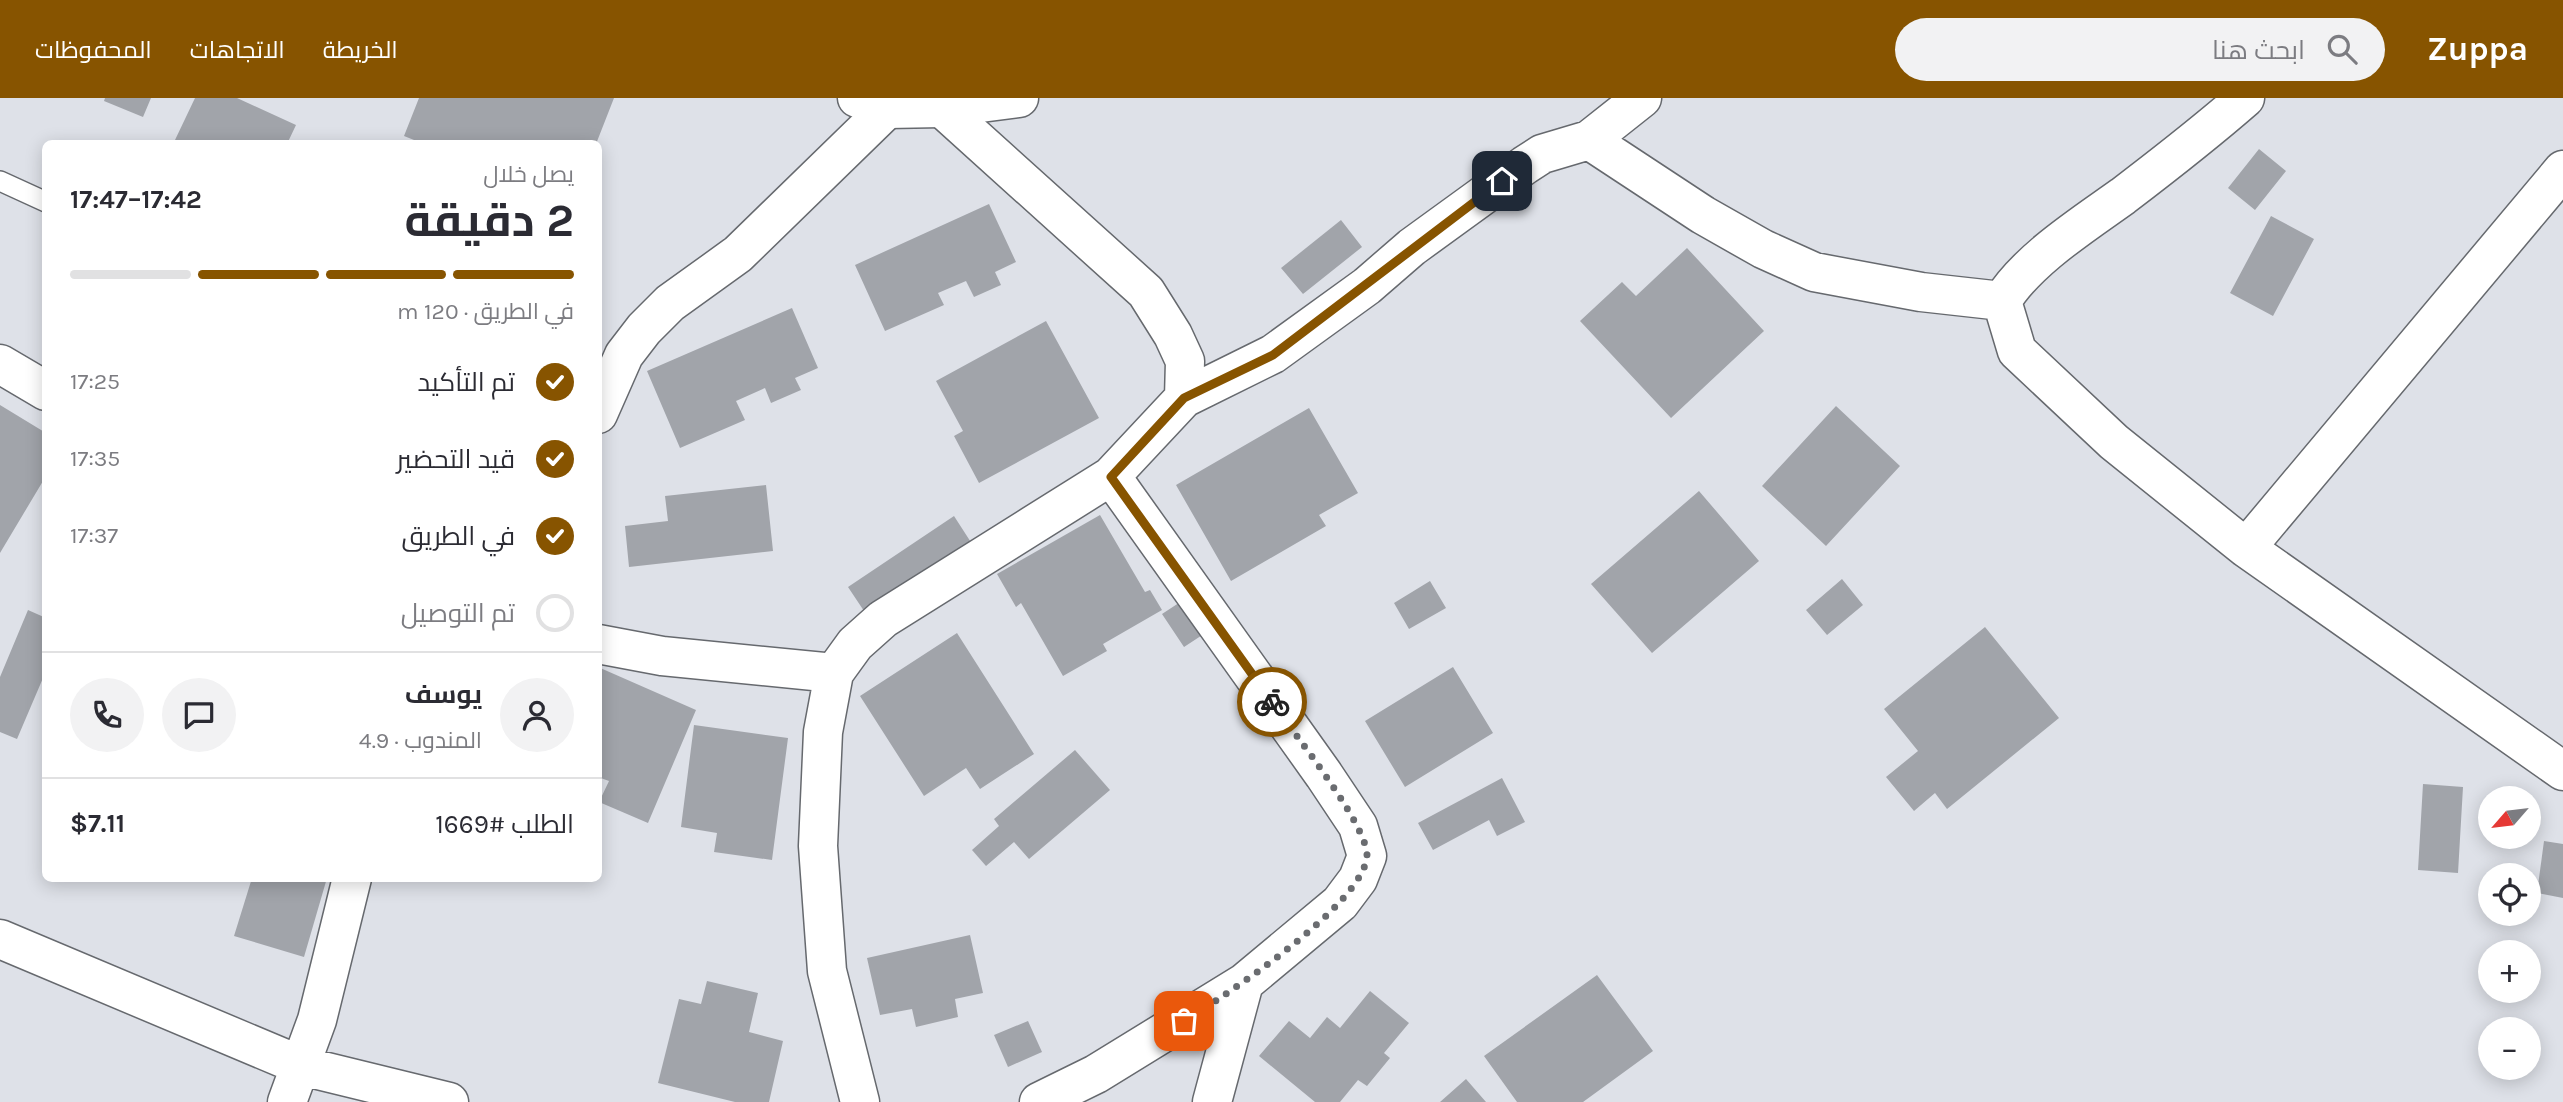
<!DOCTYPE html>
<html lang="ar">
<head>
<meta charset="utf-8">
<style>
  :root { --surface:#fff; --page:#f2f2f3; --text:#2b2b33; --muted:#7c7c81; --line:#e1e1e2; --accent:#875400 }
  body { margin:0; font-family:Karla,Cairo,sans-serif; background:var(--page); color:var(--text); direction:rtl; height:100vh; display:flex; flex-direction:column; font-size:26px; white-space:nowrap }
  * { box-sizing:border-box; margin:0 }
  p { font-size:23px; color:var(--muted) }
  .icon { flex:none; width:38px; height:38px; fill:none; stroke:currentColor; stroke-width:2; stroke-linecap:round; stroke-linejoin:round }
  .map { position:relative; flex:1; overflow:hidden; direction:ltr }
  .details { position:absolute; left:42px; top:42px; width:560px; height:742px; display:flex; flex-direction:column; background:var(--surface); border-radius:10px; box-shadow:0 4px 18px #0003; direction:rtl }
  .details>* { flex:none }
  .needle { width:46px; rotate:242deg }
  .controls { position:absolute; left:2478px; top:688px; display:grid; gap:14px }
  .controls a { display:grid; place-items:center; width:63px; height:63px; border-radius:50%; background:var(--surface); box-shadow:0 4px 18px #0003; font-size:35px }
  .pin { position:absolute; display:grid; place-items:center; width:60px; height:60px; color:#fff; margin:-30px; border-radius:14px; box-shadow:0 4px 10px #0006 }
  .courier { position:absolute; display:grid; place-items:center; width:70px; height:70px; margin:-35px; border:5px solid #875400; border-radius:50%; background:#fff; color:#222; box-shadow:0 2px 9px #0007 }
  .headline em { font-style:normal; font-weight:700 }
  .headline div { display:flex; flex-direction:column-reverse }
  .headline { display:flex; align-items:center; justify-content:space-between; height:119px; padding:0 28px }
  h1 { font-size:46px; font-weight:700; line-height:52px }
  .bar { display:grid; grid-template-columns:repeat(4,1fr); gap:10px 7px; align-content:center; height:84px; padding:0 28px }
  .bar i { height:9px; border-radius:5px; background:var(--line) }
  .bar .on { background:var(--accent) }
  .bar p { grid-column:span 4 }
  .line { display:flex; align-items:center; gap:18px; padding:0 28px; border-top:2px solid var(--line) }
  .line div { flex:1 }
  .round { display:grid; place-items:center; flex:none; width:74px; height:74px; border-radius:37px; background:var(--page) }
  ol { padding:0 28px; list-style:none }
  li { display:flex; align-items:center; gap:21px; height:77px }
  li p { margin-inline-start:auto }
  li .icon { padding:7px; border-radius:50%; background:var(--accent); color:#fff; stroke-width:4 }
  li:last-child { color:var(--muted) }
  li i { width:38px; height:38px; border:4px solid var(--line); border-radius:50% }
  header { display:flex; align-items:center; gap:42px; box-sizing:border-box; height:98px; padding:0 35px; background:var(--accent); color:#fff }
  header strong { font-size:33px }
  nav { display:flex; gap:38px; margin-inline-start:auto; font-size:24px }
  .search { width:490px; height:63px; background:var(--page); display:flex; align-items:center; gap:18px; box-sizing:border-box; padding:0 24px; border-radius:38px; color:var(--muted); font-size:26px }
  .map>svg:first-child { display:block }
</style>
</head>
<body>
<header>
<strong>Zuppa</strong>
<div class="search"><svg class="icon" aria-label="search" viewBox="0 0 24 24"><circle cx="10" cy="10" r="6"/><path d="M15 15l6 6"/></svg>ابحث هنا</div>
<nav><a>الخريطة</a><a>الاتجاهات</a><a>المحفوظات</a></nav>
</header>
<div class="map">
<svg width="2563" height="1004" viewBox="0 0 2563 1004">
  <rect width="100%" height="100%" fill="#dee1e8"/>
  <path fill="#a1a4aa" d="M105 0H151L143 19 104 3Z
    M195 0H237L296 27 287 46H182L175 42Z
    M419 0H614L596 46H424L404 38Z
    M2259 51 2286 73 2255 112 2228 90Z
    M989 106 1016 164 995 174 1001 187 974 199 966 183 938 195 944 207 885 233 855 167Z
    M2271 118 2314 141 2273 218 2230 195Z
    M1341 122 1362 149 1303 196 1281 170Z
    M1687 150 1764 233 1671 320 1580 223 1622 184 1636 198Z
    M792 210 818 270 795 280 801 292 771 305 765 290 736 303 745 322 680 350 647 273Z
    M1046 223 1099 320 979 385 954 338 963 333 936 283Z
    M0 307 46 335V378L0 455Z
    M1836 308 1900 368 1826 448 1762 388Z
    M1309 310 1358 395 1319 417 1326 428 1231 483 1176 387Z
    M766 387 773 453 629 469 625 428 668 423 665 398Z
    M1699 393 1759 463 1652 555 1591 486Z
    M1100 417 1145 494 1150 492 1162 512 1103 546 1107 553 1063 578 1021 505 1016 509 997 476Z
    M954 418 974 449 868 519 848 489Z
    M1842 481 1863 507 1827 537 1806 512Z
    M1430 483 1446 510 1409 531 1394 505Z
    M1191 497 1213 530 1184 549 1162 516Z
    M28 512 46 520V573L17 641 0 634V579Z
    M1985 529 2059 620 1947 711 1935 695 1914 713 1886 679 1918 653 1884 611Z
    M957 535 1034 656 980 691 966 670 924 698 860 598Z
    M598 569 696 612 648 725 599 704 609 683 598 679Z
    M1453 569 1493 635 1405 689 1365 623Z
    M694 627 788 640 772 762 714 754 717 735 681 729Z
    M1075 652 1110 692 1029 761 1014 744 986 768 972 752 999 728 994 721Z
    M1502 680 1525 724 1497 738 1489 722 1433 752 1418 725Z
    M2423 686 2463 689 2458 775 2418 772Z
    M2544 743 2563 746V800L2537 795Z
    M252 780H327L304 859 234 838Z
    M970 837 983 895 955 901 958 919 916 929 912 911 880 917 867 860Z
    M1597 877 1653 953 1583 1004H1517L1484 958Z
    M707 883 758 895 749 934 783 943 769 1004H735L658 985 679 901 701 906Z
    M1370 893 1409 925 1384 955 1390 960 1367 988 1358 982 1340 1004H1315L1259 958 1289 923 1310 940 1327 919 1340 930Z
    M1028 923 1042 954 1008 969 994 937Z
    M1466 981 1486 1004H1440Z"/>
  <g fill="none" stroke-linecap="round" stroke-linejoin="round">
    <g stroke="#66696e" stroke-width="22">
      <path id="service" d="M0 83 46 104"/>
    </g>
    <g stroke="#66696e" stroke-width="41">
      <path id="minor" d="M942 10 1146 194 1173 237 1185 263 1184 300
        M1589 42 1642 0
        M2002 203 2017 253 2114 344 2246 450 2563 673
        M0 266 46 293
        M598 316 624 257 644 231 670 205 738 156 887 11
        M1111 378 1324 677 1358 728 1367 758 1358 781 1340 805 1244 885 1212 1004
        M2246 450 2563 72
        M598 546 662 558 834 575
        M0 841 302 968 449 1004
        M287 1004 317 922 352 780
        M860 1004 827 873 818 748 823 634 834 575 855 546 883 521 1111 378 1184 300 1273 256 1367 188 1412 149 1525 67 1542 56 1589 42 1703 117 1763 151 1814 174 1921 194 2002 203C2027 162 2084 126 2123 98 2165 66 2206 34 2245 0
        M1039 1004 1096 976 1244 885"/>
    </g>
    <g stroke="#66696e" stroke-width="41">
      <path id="secondary" d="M857 0 887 11 942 10 1019 0"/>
    </g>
    <use href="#service" stroke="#fff" stroke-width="19"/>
    <use href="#minor" stroke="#fff" stroke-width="38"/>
    <use href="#secondary" stroke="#fff" stroke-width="38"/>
  </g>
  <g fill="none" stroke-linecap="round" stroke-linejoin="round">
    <path stroke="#6a6c70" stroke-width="7" stroke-dasharray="0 12.6" d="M1184 923C1225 898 1363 807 1367 758 1368 727 1292 633 1272 604"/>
    <path stroke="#875400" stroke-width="9" d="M1272 604 1111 379 1184 300 1273 257 1502 83"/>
  </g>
</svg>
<div class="controls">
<a><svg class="needle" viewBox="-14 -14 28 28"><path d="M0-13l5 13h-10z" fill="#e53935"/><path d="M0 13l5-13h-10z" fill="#7c7c81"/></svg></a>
<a><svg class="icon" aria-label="locate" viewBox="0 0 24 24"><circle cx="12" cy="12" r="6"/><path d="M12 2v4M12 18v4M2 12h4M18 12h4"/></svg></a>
<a>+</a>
<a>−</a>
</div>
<div class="pin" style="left:1184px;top:923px;background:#ea580c"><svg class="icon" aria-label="bag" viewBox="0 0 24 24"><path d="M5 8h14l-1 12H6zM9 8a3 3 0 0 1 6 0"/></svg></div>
<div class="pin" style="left:1502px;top:83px;background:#1f2937"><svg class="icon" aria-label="home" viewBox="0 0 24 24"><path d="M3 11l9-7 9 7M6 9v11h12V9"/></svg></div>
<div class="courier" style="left:1272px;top:604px"><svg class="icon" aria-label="bike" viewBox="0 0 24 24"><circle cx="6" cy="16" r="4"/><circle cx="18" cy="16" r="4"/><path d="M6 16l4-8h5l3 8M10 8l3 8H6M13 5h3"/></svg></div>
<section class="details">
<div class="headline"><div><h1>2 دقيقة</h1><p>يصل خلال</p></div><em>17:42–17:47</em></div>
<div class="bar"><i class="on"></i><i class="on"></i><i class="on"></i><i></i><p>في الطريق · 120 m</p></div>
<ol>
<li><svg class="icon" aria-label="check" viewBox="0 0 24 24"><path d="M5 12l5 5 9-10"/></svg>تم التأكيد<p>17:25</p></li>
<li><svg class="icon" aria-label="check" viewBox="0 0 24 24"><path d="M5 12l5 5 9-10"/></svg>قيد التحضير<p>17:35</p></li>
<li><svg class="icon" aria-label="check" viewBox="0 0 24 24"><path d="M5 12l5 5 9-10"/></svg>في الطريق<p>17:37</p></li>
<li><i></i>تم التوصيل</li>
</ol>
<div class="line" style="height:126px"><a class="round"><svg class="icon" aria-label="person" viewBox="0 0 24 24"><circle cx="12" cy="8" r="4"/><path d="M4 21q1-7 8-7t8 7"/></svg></a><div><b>يوسف</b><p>المندوب · 4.9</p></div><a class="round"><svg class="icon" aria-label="chat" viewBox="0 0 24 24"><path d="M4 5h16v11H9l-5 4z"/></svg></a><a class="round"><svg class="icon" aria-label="phone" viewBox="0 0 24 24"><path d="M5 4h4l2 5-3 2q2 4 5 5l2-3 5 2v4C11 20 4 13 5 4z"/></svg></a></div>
<div class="line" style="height:91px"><div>الطلب #1669</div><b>$7.11</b></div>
</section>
</div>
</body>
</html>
